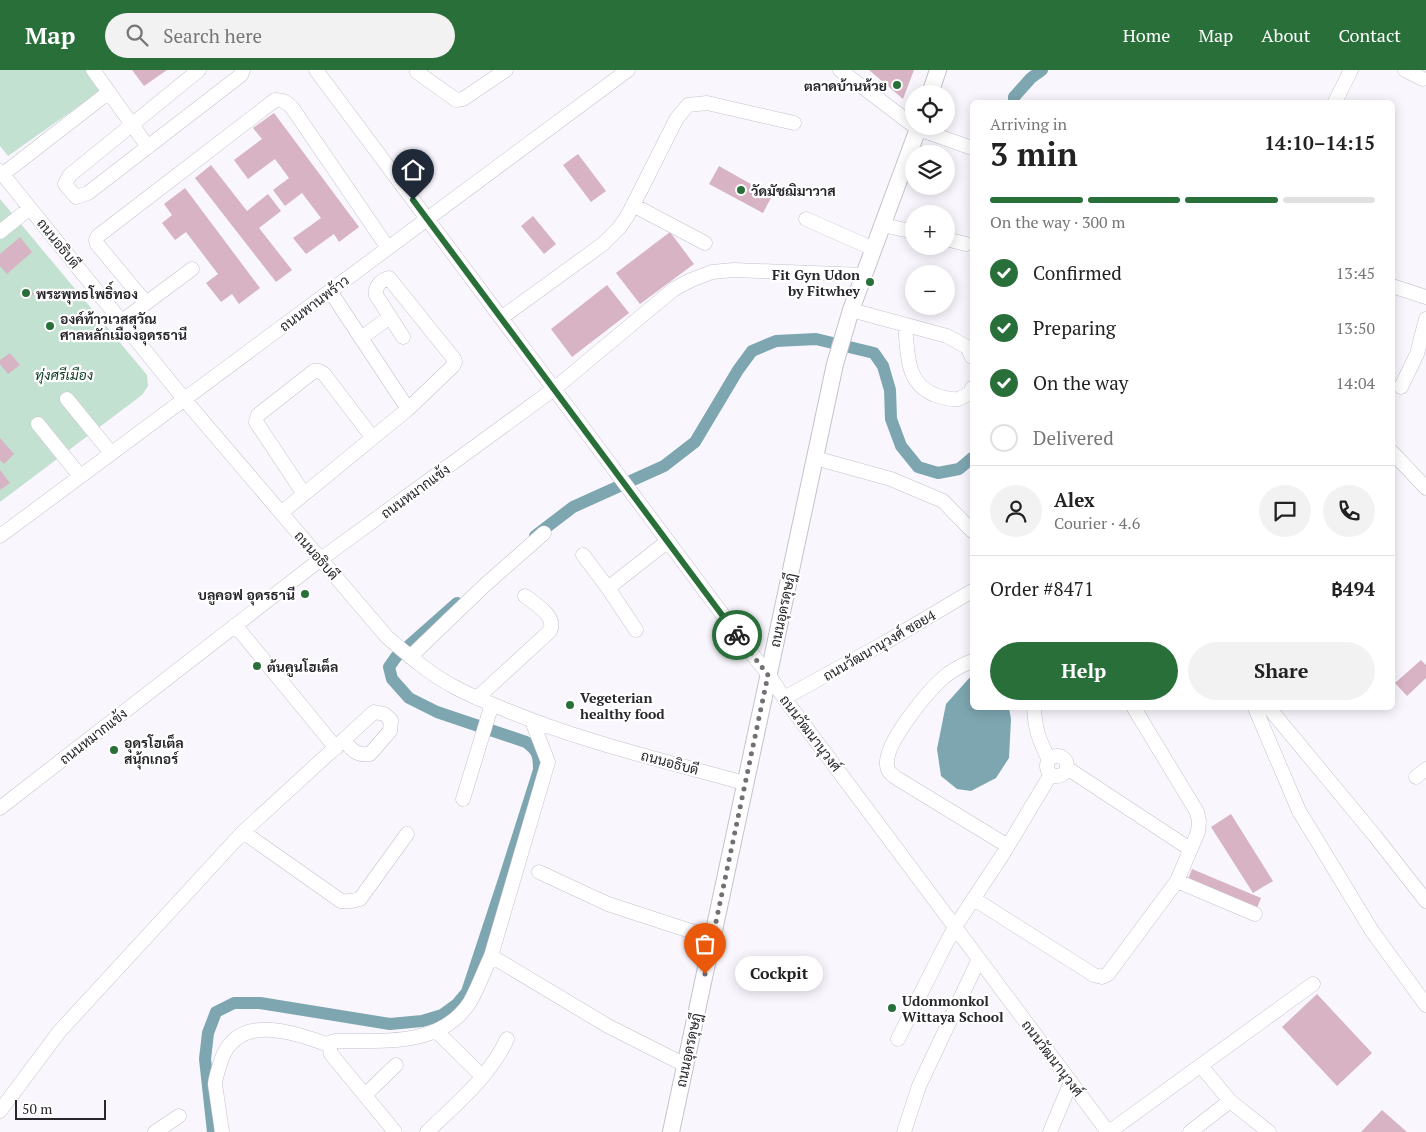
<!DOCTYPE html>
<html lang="en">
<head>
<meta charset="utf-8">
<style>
  :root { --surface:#fff; --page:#f2f2f2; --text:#222; --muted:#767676; --line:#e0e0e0; --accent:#296f3a }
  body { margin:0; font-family:"PT Serif",Sarabun,serif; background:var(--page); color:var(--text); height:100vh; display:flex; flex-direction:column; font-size:19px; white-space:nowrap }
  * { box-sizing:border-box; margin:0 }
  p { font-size:16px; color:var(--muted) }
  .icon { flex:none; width:28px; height:28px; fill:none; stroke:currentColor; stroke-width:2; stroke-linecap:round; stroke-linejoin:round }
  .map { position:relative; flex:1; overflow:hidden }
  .drawer { position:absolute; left:970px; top:30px; width:425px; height:610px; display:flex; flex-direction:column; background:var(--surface); border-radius:8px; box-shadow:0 2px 12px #0003 }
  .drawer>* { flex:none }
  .controls { position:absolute; left:905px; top:15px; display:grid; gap:10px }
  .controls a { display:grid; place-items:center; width:50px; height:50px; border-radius:50%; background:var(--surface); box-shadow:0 2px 12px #0003; font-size:25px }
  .scale { position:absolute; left:15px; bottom:12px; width:91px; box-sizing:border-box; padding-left:5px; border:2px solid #29272c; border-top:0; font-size:14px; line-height:18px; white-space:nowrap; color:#29272c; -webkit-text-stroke:4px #fff; paint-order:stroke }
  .pin { position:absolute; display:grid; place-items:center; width:42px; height:42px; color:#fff; margin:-51px -21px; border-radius:50% 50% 50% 0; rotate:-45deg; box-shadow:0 0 5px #0007 }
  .pin .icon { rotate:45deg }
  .courier { position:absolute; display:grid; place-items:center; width:50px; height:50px; margin:-25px; border:4px solid #296f3a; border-radius:50%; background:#fff; color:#222; box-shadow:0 1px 6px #0007 }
  .bubble { position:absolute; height:35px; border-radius:18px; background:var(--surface); box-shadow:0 2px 12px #0003; font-size:16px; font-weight:800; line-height:35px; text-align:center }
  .summary em { font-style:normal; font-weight:800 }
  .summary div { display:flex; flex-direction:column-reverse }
  .summary { display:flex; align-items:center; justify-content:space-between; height:85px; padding:0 20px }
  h1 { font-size:32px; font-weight:800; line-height:38px }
  .bar { display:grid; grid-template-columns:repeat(4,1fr); gap:8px 5px; align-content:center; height:60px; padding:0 20px }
  .bar i { height:6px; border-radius:4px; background:var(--line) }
  .bar .current { background:var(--accent) }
  .bar p { grid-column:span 4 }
  .line { display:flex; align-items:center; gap:12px; padding:0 20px; border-top:1px solid var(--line) }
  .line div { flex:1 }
  .round { display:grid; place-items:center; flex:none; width:52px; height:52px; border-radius:26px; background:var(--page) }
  ol { padding:0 20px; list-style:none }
  li { display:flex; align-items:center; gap:15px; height:55px }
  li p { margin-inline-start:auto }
  li .icon { padding:5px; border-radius:50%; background:var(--accent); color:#fff; stroke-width:4 }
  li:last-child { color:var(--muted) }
  li i { width:28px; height:28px; border:2px solid var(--line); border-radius:50% }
  .primary-button { display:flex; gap:10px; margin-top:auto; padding:10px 20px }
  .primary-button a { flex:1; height:58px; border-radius:30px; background:var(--accent); color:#fff; font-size:20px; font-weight:800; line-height:58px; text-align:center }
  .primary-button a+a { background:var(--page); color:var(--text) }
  header { display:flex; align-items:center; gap:30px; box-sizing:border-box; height:70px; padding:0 25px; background:var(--accent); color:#fff }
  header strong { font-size:24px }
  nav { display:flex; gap:28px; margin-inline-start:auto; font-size:18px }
  .search { width:350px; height:45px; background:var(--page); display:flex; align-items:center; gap:12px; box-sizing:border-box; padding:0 18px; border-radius:28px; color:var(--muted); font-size:19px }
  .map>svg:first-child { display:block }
</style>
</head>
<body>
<header>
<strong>Map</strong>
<div class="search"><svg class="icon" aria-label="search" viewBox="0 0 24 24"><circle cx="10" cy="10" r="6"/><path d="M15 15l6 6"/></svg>Search here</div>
<nav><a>Home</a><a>Map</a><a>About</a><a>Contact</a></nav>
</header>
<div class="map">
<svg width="1426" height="1062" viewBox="0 0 1426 1062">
  <rect width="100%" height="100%" fill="#f9f7fd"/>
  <path fill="#c3e1d0" d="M0 0H86L100 21 8 86 0 76Z
    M0 129 147 305 148 316 142 325 0 432Z"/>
  <path fill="#7da6b0" d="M972 605V638H1009L1011 649 1009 688 996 708 971 721 957 719 941 706 937 679 946 634Z"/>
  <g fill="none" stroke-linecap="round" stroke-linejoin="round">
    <path stroke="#7da6b0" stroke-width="12" d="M1014 32V27L1031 8 1042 0
      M535 466 573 437 664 396 695 372 738 300 752 281 776 271 816 269 874 283 883 296 890 320 891 349 901 376 918 397 938 403 959 399 972 388
      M213 1062 205 989 208 963 216 942 234 933H260L390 954 422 951 442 945 457 934 467 922 504 810 539 700C539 685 538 681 526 672L437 642 409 628 392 609 389 597 396 587 457 533"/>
  </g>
  <path fill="#d7b3c3" d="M132 0H167L144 16Z
    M869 0H914L903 29Z
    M274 43 359 157 339 172 334 164 306 184 293 168 321 148 302 123 285 136 273 120 289 108 275 89 248 109 234 90 262 69 253 58Z
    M578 84 606 121 591 132 563 95Z
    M211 95 247 141 268 124 281 141 259 158 292 200 276 212 195 108Z
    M719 96 772 126 763 143 709 114Z
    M185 118 260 218 239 234 232 224 221 232 206 213 218 204 186 162 175 170 162 153 172 145 164 134Z
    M533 146 556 174 544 184 521 156Z
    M670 162 694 194 640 234 616 203Z
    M20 167 32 182 7 204 0 196V184Z
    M607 215 629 243 572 287 551 259Z
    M27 216 34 224 26 230 19 222Z
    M10 283 20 295 8 304 0 294V290Z
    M0 368 14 384 4 394 0 390Z
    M0 400 10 413 0 420Z
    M1421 590 1426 595V608L1407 626 1395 613Z
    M1231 744 1273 811 1253 823 1211 757Z
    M1192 799 1261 828 1255 843 1186 814Z
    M1317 924 1372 983 1337 1016 1282 957Z
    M1382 1040 1407 1062H1361Z"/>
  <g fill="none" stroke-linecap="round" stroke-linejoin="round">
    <g stroke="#c6c0ce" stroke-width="15">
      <path id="minor" d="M93 0 148 77
        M199 0 70 105 65 114 76 127 88 123 241 5 243 0
        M316 0 752 584 769 605 784 628 1108 1062
        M840 0 918 59 972 78
        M1405 0 1423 9
        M417 2 456 30 463 29 506 0
        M1335 32 1351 0
        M0 101 184 329 387 567C407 584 427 602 451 615 468 625 487 632 506 640 583 672 665 691 745 713
        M3 104 109 22
        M633 135 705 173
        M806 149 874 179
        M883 155 914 162
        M0 162 30 138
        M946 169 966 174
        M1392 216 1426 227
        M330 221 408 339
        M146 233 97 174 96 170 98 166 275 30C283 30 287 32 293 39L388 178
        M851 240 947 266 967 277 972 287
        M501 248 603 174 619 158 628 145 677 48 688 35 707 33 794 53
        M122 251 192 199
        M905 255C908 283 905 313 935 325 941 327 951 330 958 329 962 328 967 324 971 322L972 318
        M361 268 390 247
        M1401 317 1417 284 1426 249
        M67 329 111 383
        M38 354 80 406
        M1392 382 1426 418
        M815 388 891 409 943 431 972 461
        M304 424 256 352 258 345 314 301H319L324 304 372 367
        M281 443 408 339 453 296 455 292 454 289 389 208C381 210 375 216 376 225L403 267
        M0 466 628 0
        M583 485 608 518
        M235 555 336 678
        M636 560 608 518 668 471
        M410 587 485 515 544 463
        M972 591C962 595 952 600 943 608 927 622 885 673 887 694 887 702 892 705 898 709L1008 776
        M477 628 550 561C557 546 535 534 525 526
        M784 628 886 572 972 521
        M1034 638C1035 659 1039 670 1049 690
        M1255 638 1299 741 1372 861 1426 935
        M1269 638 1375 766 1426 831
        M532 651 548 692 491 886 608 956 685 995
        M1047 696a10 10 0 1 1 20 0a10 10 0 1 1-20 0Z
        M1067 698 1190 779
        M1416 707 1426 699
        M463 729 492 634
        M0 738 321 489 554 319 674 219 691 210 712 202 734 200 864 205
        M243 762 341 831C348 832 353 831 360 829L407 764
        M539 802 608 834 712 868
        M1177 811 1255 844
        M974 829 1094 905 1102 907 1108 904 1177 811 1198 762 1199 751 1197 742 1134 638
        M436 961 482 1006
        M898 969 940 885 955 857 1003 784 1051 704
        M1201 996 1230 1031 1269 1062
        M365 1025 396 995
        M0 1041 59 962 243 762 374 642 384 644 391 650 390 661 370 684C356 686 352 680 344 670
        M155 1062 179 1046
        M222 1062 215 1014C216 1005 219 997 222 988 240 942 295 963 329 975
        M395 1062 331 984 329 975 331 972 335 971C382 970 440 978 470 932 478 918 484 901 491 886
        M427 1062C451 1039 477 1017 495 990 500 983 504 976 507 969
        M904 1062 919 1016 979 889
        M1050 1062 1071 1012
        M1109 1062 1313 914
        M1190 1062 1230 1031"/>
    </g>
    <g stroke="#c6c0ce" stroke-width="18">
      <path id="major" d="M930 24 938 0
        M671 1062 835 294 851 240 919 56"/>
    </g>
    <use href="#minor" stroke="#fff" stroke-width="14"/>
    <use href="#major" stroke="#fff" stroke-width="16"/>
  </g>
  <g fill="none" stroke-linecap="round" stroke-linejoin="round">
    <path stroke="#727075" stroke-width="5" stroke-dasharray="0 9" d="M705 904 768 605 737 565"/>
    <path stroke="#296f3a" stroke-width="6" d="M413 130 737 565"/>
  </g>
  <g fill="#296f3a" stroke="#fff" stroke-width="2">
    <circle cx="897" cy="15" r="5"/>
    <circle cx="741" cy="120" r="5"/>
    <circle cx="870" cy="212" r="5"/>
    <circle cx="26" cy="223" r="5"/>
    <circle cx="50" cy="256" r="5"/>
    <circle cx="305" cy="524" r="5"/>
    <circle cx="257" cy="596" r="5"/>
    <circle cx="570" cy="635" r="5"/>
    <circle cx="114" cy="680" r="5"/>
    <circle cx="892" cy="938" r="5"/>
  </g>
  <g text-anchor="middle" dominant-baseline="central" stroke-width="4.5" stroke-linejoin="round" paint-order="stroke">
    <g font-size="14" font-weight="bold" fill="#29272c" stroke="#fff" text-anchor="start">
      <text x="887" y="15" text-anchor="end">ตลาดบ้านห้วย</text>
      <text x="751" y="120">วัดมัชฌิมาวาส</text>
      <text x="860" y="204" text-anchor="end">Fit Gyn Udon<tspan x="860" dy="16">by Fitwhey</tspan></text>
      <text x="36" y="223">พระพุทธโพธิ์ทอง</text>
      <text x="60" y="248">องค์ท้าวเวสสุวัณ<tspan x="60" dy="16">ศาลหลักเมืองอุดรธานี</tspan></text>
      <text x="295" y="524" text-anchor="end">บลูคอฟ อุดรธานี</text>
      <text x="267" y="596">ต้นคูนโฮเต็ล</text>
      <text x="580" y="627">Vegeterian<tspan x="580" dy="16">healthy food</tspan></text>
      <text x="124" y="672">อุดรโฮเต็ล<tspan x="124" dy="16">สนุ้กเกอร์</tspan></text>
      <text x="902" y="930">Udonmonkol<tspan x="902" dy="16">Wittaya School</tspan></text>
    </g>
    <g font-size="14" fill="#29272c" stroke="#fff">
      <text transform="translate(59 173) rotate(51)">ถนนอธิบดี</text>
      <text transform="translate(314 233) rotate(-37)">ถนนพานพร้าว</text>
      <text transform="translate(415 421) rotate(-36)">ถนนหมากแข้ง</text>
      <text transform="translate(317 485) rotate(49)">ถนนอธิบดี</text>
      <text transform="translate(782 540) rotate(-78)">ถนนอุดรดุษฎี</text>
      <text transform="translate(879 575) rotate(-30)">ถนนวัฒนานุวงศ์ ซอย4</text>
      <text transform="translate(811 663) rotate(53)">ถนนวัฒนานุวงศ์</text>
      <text transform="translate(93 666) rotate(-38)">ถนนหมากแข้ง</text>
      <text transform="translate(670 692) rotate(15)">ถนนอธิบดี</text>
      <text transform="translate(688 980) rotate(-78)">ถนนอุดรดุษฎี</text>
      <text transform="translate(1053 988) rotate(53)">ถนนวัฒนานุวงศ์</text>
    </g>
    <g font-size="14" font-style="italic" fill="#0c3a25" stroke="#fff">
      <text x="64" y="304">ทุ่งศรีเมือง</text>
    </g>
  </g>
</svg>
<div class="controls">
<a><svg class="icon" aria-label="locate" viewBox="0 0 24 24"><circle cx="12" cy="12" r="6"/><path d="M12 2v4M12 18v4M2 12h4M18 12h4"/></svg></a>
<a><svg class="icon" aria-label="layers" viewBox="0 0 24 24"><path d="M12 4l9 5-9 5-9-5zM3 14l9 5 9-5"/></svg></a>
<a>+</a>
<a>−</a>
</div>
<div class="scale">50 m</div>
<div class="pin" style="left:705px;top:904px;background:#ea580c"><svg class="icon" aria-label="bag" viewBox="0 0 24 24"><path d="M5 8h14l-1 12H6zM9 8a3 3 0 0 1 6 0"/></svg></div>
<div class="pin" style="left:413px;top:130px;background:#1f2937"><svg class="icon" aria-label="home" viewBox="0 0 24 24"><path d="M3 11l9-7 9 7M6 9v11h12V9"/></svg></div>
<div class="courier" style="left:737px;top:565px"><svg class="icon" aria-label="bike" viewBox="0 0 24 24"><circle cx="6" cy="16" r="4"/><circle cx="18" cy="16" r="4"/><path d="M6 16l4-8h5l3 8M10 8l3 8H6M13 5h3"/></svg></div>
<div class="bubble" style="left:735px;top:886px;width:88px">Cockpit</div>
<section class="drawer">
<div class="summary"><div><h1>3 min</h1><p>Arriving in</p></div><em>14:10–14:15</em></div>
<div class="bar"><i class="current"></i><i class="current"></i><i class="current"></i><i></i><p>On the way · 300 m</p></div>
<ol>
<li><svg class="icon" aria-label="check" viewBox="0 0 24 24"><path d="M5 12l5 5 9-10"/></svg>Confirmed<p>13:45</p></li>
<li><svg class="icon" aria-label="check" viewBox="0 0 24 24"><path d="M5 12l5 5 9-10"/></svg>Preparing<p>13:50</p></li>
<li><svg class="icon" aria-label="check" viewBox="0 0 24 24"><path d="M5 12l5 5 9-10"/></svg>On the way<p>14:04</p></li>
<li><i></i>Delivered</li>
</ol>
<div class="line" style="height:90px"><a class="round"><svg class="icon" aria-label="person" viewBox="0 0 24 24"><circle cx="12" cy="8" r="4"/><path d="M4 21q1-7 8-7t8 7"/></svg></a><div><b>Alex</b><p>Courier · 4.6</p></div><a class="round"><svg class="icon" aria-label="chat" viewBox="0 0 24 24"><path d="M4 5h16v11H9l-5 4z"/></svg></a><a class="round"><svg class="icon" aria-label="phone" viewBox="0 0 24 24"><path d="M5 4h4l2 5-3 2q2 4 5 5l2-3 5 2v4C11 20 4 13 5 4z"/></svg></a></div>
<div class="line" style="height:65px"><div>Order #8471</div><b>฿494</b></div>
<div class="primary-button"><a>Help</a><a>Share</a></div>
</section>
</div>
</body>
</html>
